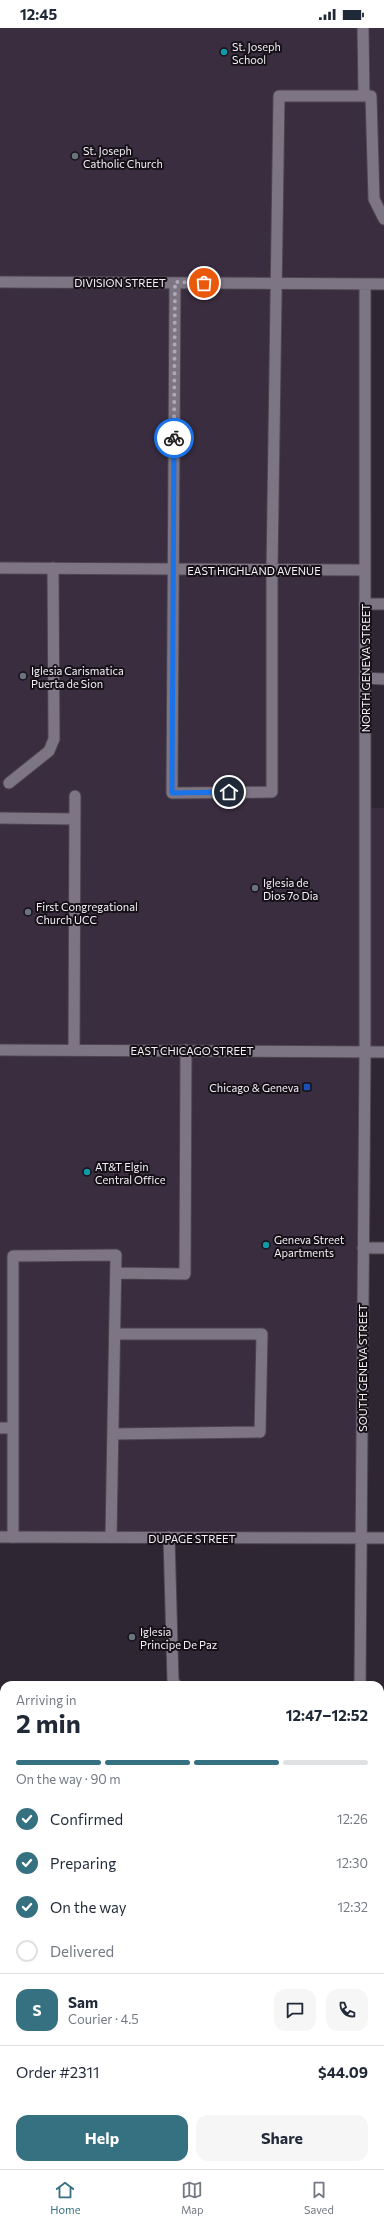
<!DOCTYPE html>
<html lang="en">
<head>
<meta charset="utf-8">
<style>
  :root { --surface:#fff; --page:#f6f6f7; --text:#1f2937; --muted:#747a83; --line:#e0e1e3; --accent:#367181 }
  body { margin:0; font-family:Commissioner,sans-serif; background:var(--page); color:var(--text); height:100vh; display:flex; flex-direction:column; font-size:15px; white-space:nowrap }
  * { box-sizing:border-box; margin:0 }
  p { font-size:13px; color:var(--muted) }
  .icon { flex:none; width:22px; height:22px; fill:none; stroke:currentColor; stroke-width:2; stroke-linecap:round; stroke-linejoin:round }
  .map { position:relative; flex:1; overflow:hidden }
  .details { position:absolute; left:0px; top:1653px; width:384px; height:488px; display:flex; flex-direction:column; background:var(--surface); border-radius:12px 12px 0 0; box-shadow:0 1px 3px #0004 }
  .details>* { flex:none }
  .pin { position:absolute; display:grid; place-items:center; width:34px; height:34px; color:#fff; margin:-17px; border:2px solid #fff; border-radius:50%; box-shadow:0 1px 4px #0007 }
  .courier { position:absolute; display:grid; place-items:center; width:40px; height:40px; margin:-20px; border:3px solid #1a73e8; border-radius:50%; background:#fff; color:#222; box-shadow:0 1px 5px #0007 }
  .overview em { font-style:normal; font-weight:700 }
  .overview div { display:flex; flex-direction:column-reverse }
  .overview { display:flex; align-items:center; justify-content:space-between; height:68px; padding:0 16px }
  h1 { font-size:26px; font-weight:700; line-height:30px }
  .bar { display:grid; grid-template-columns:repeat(4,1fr); gap:6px 4px; align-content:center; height:48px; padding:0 16px }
  .bar i { height:5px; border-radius:3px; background:var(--line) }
  .bar .selected { background:var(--accent) }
  .bar p { grid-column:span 4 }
  .line { display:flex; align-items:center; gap:10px; padding:0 16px; border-top:1px solid var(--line) }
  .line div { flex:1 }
  .round { display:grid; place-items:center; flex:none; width:42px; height:42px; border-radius:12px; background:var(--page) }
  ol { padding:0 16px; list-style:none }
  li { display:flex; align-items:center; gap:12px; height:44px }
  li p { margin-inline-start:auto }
  li .icon { padding:4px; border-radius:50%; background:var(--accent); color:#fff; stroke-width:4 }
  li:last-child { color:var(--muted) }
  li i { width:22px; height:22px; border:2px solid var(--line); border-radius:50% }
  .button { display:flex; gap:8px; margin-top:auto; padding:8px 16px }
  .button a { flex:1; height:46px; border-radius:12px; background:var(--accent); color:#fff; font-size:16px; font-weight:700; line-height:46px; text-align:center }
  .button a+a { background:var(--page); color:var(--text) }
  .status { display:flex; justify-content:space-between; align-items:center; height:28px; padding:0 20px; background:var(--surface); direction:ltr }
  .status svg { height:11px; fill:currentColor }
  .dock { display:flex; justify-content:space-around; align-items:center; height:56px; border-top:1px solid var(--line); background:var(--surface); font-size:11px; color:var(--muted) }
  .dock a { display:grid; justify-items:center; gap:2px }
  .dock .selected { color:var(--accent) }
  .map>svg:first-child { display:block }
</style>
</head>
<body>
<div class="status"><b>12:45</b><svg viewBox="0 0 49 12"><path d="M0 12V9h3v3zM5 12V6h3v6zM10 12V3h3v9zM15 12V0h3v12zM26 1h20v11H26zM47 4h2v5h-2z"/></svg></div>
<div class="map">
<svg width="384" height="2141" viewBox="0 0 384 2141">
  <rect width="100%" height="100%" fill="#2f2633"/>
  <path fill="#392d3f" d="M0 0H384V256H366L365 780H384V1024H365L361 1510 0 1509Z
    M0 1770 4 1776V2137H243L246 2141H0Z"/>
  <path fill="#104933" d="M297 2137H323V2141H300Z"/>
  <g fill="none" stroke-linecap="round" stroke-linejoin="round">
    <g stroke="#4c454f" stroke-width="13">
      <path id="service" d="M363 0 364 68
        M175 255 172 765 272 764V542L279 68H371L374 171 384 191
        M365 576H384
        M365 650 384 651
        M9 755 49 723 54 711 53 540
        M0 790 75 791
        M74 1022 75 768
        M363 1220H384
        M116 1245 185 1246 186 1022
        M0 1400H13
        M113 1406 260 1404 262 1306H115
        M13 1509V1228L116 1227 111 1509
        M169 1509 173 1653 176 1657
        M380 1706H384
        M380 1800H384
        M33 2141V2137"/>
    </g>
    <g stroke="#4c454f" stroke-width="13">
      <path id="minor" d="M0 254 384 256
        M0 540 365 542
        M0 1509 384 1510
        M360 1657 365 1024V256
        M0 1990H4
        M380 1994H384
        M356 2141V2137"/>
    </g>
    <g stroke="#4c454f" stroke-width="13">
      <path id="tertiary" d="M0 1022 384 1024"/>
    </g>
    <g stroke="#4c454f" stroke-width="13">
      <path id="primary" d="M0 1770 4 1776
        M243 2137 246 2141"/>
    </g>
    <use href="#service" stroke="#7e7584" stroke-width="11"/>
    <use href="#minor" stroke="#7e7584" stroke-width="11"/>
    <use href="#tertiary" stroke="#7e7584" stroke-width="11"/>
    <use href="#primary" stroke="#bb8b58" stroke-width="11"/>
  </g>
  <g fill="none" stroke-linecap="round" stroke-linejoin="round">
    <path stroke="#b0a9b3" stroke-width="4" stroke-dasharray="0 7.2" d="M174 410 175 254 204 255"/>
    <path stroke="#1a73e8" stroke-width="5" d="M174 410 172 765 229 764"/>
  </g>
  <g fill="#0f9aa8" stroke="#151117" stroke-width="1.5">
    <circle cx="224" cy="24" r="4"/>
    <circle cx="87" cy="1144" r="4"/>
    <circle cx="266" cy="1217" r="4"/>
  </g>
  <g fill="#6b7280" stroke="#151117" stroke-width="1.5">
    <circle cx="75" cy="128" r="4"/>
    <circle cx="23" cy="648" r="4"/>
    <circle cx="255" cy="860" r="4"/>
    <circle cx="28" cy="884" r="4"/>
    <circle cx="132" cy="1609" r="4"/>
  </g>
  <rect fill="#1a4fb4" stroke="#151117" stroke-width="1.5" x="303" y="1055" width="8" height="8" rx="2"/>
  <g text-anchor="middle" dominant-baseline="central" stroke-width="4" stroke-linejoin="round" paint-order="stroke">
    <g font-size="11" fill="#f5eff8" stroke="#151117" text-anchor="start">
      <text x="232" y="18">St. Joseph<tspan x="232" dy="13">School</tspan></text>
      <text x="83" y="122">St. Joseph<tspan x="83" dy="13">Catholic Church</tspan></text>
      <text x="31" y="642">Iglesia Carismatica<tspan x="31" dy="13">Puerta de Sion</tspan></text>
      <text x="263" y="854">Iglesia de<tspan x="263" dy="13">Dios 7o Dia</tspan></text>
      <text x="36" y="878">First Congregational<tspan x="36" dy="13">Church UCC</tspan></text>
      <text x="299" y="1059" text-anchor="end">Chicago &amp; Geneva</text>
      <text x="95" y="1138">AT&amp;T Elgin<tspan x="95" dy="13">Central Office</tspan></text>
      <text x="274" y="1211">Geneva Street<tspan x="274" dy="13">Apartments</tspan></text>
      <text x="140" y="1603">Iglesia<tspan x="140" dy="13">Principe De Paz</tspan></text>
    </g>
    <g font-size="11" fill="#f5eff8" stroke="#151117">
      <text x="120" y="254">DIVISION STREET</text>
      <text x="254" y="542">EAST HIGHLAND AVENUE</text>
      <text transform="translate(365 640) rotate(-90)">NORTH GENEVA STREET</text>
      <text x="192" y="1022">EAST CHICAGO STREET</text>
      <text transform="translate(362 1340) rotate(-90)">SOUTH GENEVA STREET</text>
      <text x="192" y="1510">DUPAGE STREET</text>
    </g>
  </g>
</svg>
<div class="pin" style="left:204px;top:255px;background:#ea580c"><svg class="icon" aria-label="bag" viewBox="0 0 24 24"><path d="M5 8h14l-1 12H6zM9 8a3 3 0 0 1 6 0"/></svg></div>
<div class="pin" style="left:229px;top:764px;background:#1f2937"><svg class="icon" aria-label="home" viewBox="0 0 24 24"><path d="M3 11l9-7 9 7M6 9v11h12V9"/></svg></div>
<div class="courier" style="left:174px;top:410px"><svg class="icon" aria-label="bike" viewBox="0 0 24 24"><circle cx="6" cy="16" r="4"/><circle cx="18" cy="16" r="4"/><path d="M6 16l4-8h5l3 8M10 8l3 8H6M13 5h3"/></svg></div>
<section class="details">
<div class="overview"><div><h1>2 min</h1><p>Arriving in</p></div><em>12:47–12:52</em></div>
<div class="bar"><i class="selected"></i><i class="selected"></i><i class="selected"></i><i></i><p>On the way · 90 m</p></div>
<ol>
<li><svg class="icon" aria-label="check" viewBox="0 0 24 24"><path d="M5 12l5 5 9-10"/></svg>Confirmed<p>12:26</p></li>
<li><svg class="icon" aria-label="check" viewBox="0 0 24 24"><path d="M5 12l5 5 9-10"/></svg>Preparing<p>12:30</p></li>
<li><svg class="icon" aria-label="check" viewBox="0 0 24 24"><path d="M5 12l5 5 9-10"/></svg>On the way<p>12:32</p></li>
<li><i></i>Delivered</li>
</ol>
<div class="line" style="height:72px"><b class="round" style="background:var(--accent);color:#fff">S</b><div><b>Sam</b><p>Courier · 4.5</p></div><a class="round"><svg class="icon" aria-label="chat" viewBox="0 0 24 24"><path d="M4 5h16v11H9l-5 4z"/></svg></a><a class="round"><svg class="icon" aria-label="phone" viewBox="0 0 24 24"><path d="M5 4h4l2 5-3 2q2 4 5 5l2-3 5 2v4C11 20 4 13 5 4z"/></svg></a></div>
<div class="line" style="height:52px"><div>Order #2311</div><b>$44.09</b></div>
<div class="button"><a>Help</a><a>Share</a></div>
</section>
</div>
<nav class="dock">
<a class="selected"><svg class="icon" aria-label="home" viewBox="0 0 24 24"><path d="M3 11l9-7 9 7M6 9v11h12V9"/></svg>Home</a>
<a><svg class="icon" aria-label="map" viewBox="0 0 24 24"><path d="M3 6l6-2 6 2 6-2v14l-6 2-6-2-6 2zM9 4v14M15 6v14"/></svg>Map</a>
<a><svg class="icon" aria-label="saved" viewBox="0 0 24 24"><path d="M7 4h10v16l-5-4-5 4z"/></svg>Saved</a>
</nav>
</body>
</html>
